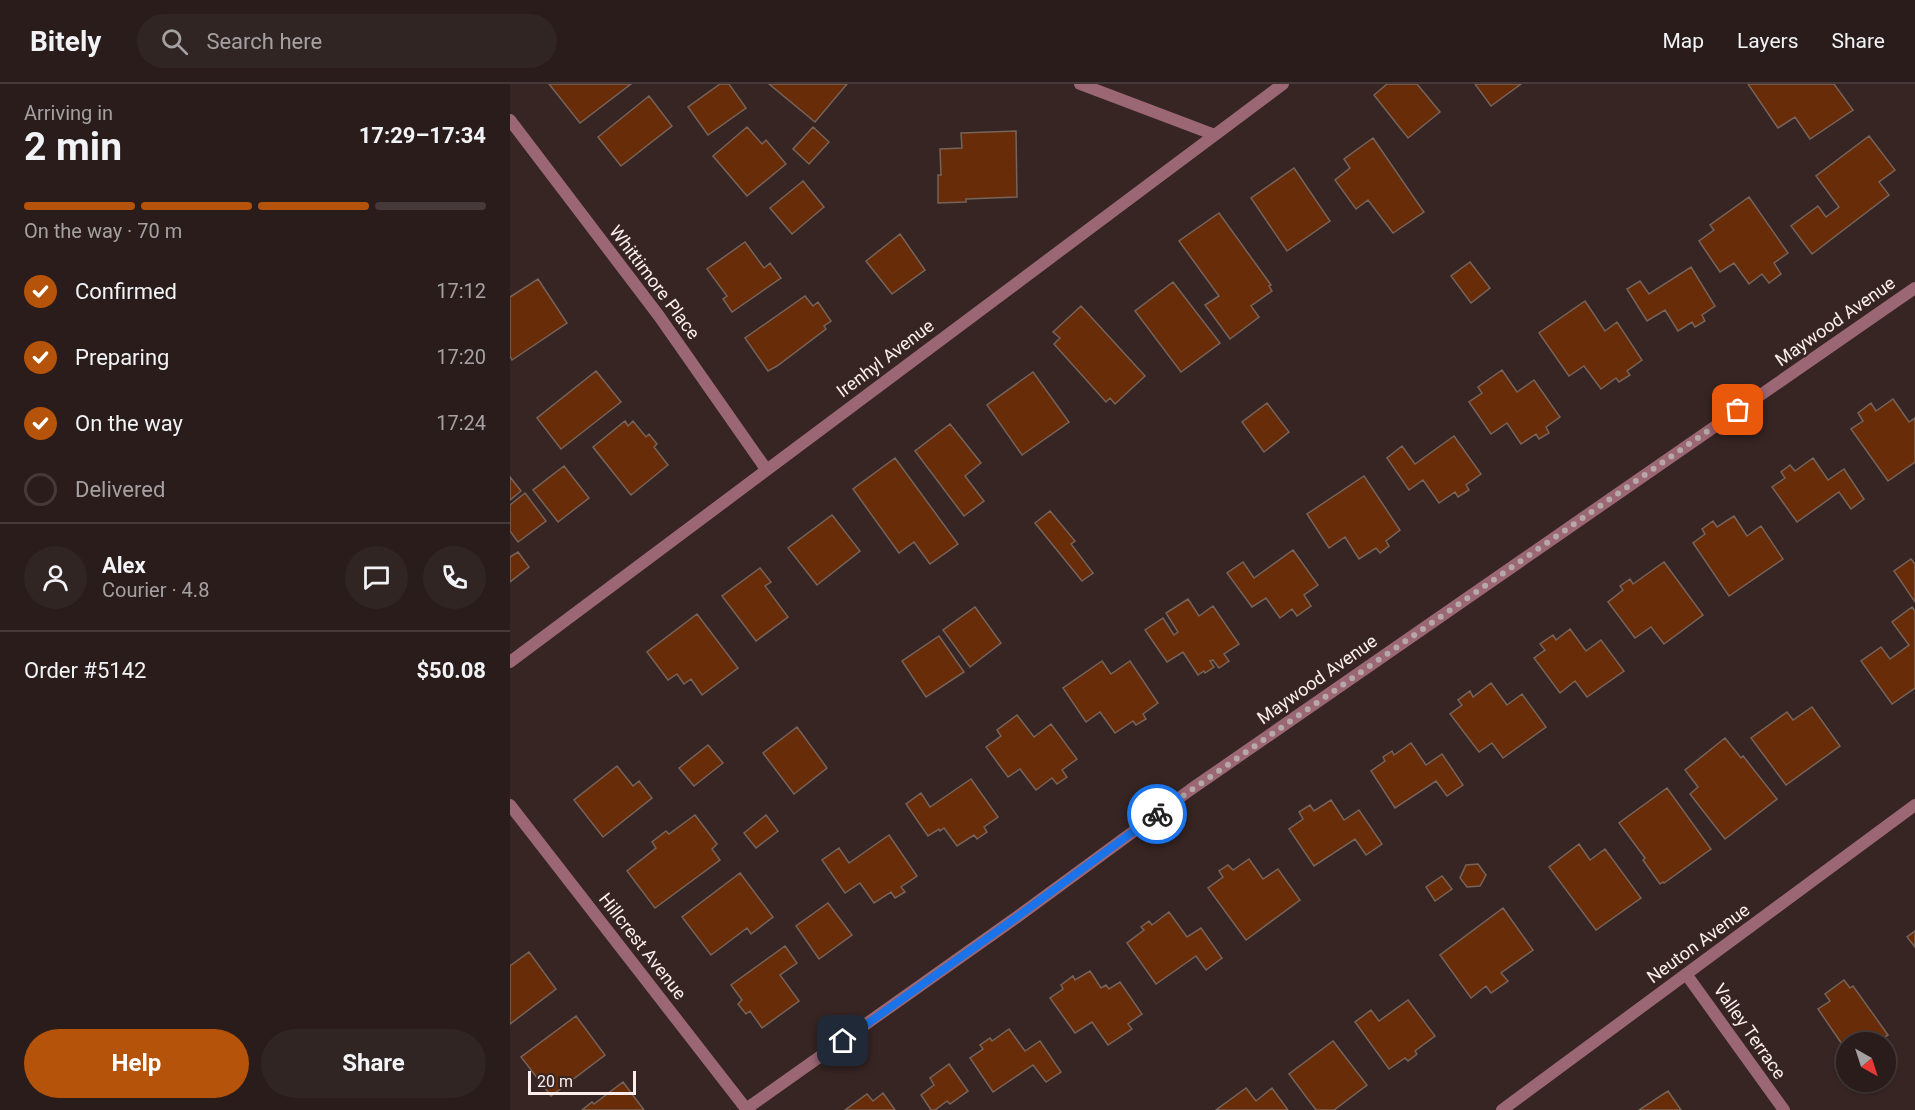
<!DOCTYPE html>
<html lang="en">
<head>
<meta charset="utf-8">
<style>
  :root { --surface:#291c1a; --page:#312523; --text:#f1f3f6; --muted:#a5a1a2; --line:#453a39; --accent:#b45309 }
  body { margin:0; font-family:Roboto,sans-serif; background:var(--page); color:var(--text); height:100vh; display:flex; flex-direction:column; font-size:22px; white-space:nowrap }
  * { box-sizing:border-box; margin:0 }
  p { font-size:20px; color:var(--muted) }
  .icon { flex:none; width:33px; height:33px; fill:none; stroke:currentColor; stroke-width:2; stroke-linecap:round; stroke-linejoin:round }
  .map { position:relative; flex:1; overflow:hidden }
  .drawer { display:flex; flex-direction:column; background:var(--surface); width:510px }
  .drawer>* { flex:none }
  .needle { width:39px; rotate:141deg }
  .fabs { position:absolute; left:1326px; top:948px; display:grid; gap:12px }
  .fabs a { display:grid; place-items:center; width:60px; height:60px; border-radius:50%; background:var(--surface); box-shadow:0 2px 4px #0004,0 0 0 2px var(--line); font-size:30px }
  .scale { position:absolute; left:18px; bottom:15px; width:108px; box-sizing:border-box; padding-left:6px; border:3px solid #fbeeed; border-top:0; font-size:16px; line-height:21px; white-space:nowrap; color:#fbeeed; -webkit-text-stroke:4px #372523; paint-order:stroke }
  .pin { position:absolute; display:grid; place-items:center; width:51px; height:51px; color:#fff; margin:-26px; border-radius:12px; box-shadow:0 3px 9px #0006 }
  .courier { position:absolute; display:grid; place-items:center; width:60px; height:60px; margin:-30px; border:4px solid #1a73e8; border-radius:50%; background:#fff; color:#222; box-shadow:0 2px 8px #0007 }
  .headline em { font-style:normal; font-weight:700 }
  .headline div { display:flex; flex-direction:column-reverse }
  .headline { display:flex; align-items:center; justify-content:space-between; height:102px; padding:0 24px }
  h1 { font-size:39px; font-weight:700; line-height:45px }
  .bar { display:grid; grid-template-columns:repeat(4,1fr); gap:9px 6px; align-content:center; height:72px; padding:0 24px }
  .bar i { height:8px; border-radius:4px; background:var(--line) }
  .bar .active { background:var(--accent) }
  .bar p { grid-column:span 4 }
  .line { display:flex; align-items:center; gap:15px; padding:0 24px; border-top:2px solid var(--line) }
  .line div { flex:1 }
  .round { display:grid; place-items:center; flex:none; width:63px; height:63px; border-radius:32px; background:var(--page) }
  ol { padding:0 24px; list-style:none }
  li { display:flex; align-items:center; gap:18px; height:66px }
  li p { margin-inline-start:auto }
  li .icon { padding:6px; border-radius:50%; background:var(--accent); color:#fff; stroke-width:4 }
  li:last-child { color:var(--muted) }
  li i { width:33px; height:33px; border:3px solid var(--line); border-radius:50% }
  .button { display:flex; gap:12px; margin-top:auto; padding:12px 24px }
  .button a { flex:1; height:69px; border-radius:36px; background:var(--accent); color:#fff; font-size:24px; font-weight:700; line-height:69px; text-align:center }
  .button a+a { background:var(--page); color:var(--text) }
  header { display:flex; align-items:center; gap:36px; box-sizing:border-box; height:84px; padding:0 30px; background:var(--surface); border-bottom:2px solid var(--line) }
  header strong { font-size:28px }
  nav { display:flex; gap:33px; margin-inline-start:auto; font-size:21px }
  .search { width:420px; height:54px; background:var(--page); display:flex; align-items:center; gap:15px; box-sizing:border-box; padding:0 21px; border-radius:33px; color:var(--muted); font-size:22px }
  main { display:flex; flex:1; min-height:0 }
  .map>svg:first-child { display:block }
</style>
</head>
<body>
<header>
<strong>Bitely</strong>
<div class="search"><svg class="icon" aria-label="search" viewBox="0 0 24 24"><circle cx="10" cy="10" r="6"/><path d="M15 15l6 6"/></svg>Search here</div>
<nav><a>Map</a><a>Layers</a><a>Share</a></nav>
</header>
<main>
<section class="drawer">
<div class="headline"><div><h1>2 min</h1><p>Arriving in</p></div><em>17:29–17:34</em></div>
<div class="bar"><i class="active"></i><i class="active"></i><i class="active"></i><i></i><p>On the way · 70 m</p></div>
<ol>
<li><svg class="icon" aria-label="check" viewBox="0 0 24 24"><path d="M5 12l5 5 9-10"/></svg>Confirmed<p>17:12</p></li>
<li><svg class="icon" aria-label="check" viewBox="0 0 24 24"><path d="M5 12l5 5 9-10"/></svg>Preparing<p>17:20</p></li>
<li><svg class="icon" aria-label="check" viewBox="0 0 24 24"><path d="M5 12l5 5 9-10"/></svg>On the way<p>17:24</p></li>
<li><i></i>Delivered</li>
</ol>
<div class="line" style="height:108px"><a class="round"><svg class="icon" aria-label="person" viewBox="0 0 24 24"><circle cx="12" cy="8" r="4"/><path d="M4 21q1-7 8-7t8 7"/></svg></a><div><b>Alex</b><p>Courier · 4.8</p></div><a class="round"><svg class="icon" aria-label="chat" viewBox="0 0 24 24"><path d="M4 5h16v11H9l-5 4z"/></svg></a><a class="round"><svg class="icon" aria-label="phone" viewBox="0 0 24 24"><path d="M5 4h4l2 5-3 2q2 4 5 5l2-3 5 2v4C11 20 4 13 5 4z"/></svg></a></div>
<div class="line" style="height:78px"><div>Order #5142</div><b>$50.08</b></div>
<div class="button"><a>Help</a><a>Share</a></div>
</section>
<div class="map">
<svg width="1405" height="1026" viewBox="0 0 1405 1026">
  <rect width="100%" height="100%" fill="#372523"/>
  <path fill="#682c08" stroke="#76635a" stroke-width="1.5" d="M39 0H121L70 39Z
    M210 0H219L236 24 198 51 178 23Z
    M259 0H337L305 38Z
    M877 0H907L930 28 898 54 864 11Z
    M965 0H1011L981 22Z
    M1238 0H1324L1343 26 1300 55 1285 33 1268 44Z
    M139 12 162 42 111 82 88 53Z
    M237 43 252 60 256 56 276 80 237 112 203 72Z
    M303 43 319 58 299 80 283 65Z
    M506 47 507 113 456 115V118L428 119V91H431L430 65 452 64 451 49Z
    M1359 52 1385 86 1369 98 1379 111 1302 170 1281 142 1308 122 1316 133 1329 123 1306 92Z
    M863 54 914 128 883 149 858 116 846 125 825 96 840 84 834 75Z
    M784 84 820 137 777 167 741 114Z
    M293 97 314 123 282 150 260 124Z
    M1239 113 1278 169 1264 179 1271 190 1259 199 1252 190 1239 200 1224 179 1210 188 1189 157 1204 146 1200 141Z
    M709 129 761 201 759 202 762 207 741 222 749 233 720 255 695 221 709 212 669 157Z
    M390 150 415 186 382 210 356 177Z
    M235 158 254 184 260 179 271 194 222 228 213 215 217 212 197 185Z
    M960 178 980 204 961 219 941 192Z
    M1181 183 1205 222 1192 231 1195 237 1185 243 1182 238 1168 247 1155 226 1137 237 1117 205 1130 197 1139 210Z
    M28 195 57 239 2 276 0 272V213Z
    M663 198 710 259 671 288 625 227Z
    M295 212 303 222 308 218 321 237 314 242 316 245 267 282 258 287 235 254Z
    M1075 217 1095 247 1107 238 1132 276 1117 287 1120 291 1109 298 1106 294 1091 305 1074 282 1059 292 1029 249Z
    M571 222 635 292 605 320 600 314 596 318 544 260 550 254 543 248Z
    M992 286 1007 308 1024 296 1050 333 1036 343 1039 349 1029 355 1026 350 1011 360 997 339 981 350 959 318 972 309 968 303Z
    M86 287 111 318 51 365 27 334Z
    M523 288 559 338 512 371 477 321Z
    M1383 315 1399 338 1405 334V378L1378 397 1341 345 1353 337 1348 329 1361 319 1366 327Z
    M757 319 779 348 754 368 732 338Z
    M115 337 118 342 123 337 136 353 139 350 147 360 144 363 158 381 121 411 83 363Z
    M440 340 471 379 455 392 474 417 454 432 405 367Z
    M944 352 971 390 956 401 959 406 948 413 945 408 929 419 913 396 899 406 877 374 892 362 905 380Z
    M385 374 448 460 420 480 404 458 389 469 343 405Z
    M1303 374 1318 396 1334 385 1354 415 1341 425 1329 408 1287 438 1262 403 1275 394 1271 388 1280 381 1285 387Z
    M54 382 79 414 48 438 23 406Z
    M854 392 890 446 876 457 879 462 870 469 866 464 849 475 835 453 819 464 797 430Z
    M0 393 11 407 0 416Z
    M15 409 36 437 8 458 0 447V421Z
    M540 427 565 457 561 460 583 489 572 497 525 439Z
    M322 431 350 467 307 501 278 464Z
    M1224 432 1237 452 1251 442 1273 475 1219 512 1183 459 1195 450 1192 445 1203 437 1207 443Z
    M783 466 808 501 794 511 801 522 787 532 782 525 770 534 756 514 742 523 717 489 733 478 744 494Z
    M8 468 19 483 0 498V473Z
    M1401 475 1405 480V518L1384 487Z
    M1154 478 1193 531 1154 560 1141 543 1125 554 1098 518 1113 506 1110 502 1120 495 1123 500Z
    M250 484 261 498 255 502 278 533 246 557 212 512Z
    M678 515 689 532 703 522 729 560 714 570 719 577 709 584 703 576 700 577 704 583 695 589 694 587 688 591 673 568 657 578 635 546 653 534 664 551 668 548 656 529Z
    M465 523 491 559 460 583 433 546Z
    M1402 523 1405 527V604L1382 620 1351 577 1371 563 1380 575 1399 561 1382 538Z
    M187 530 228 584 192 611 181 595 174 600 167 590 158 596 137 568Z
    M1060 545 1076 567 1091 556 1114 587 1077 613 1065 597 1050 609 1024 574 1035 566 1030 560 1043 551 1046 556Z
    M429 552 454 588 416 613 392 577Z
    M592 577 601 590 620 577 648 619 633 630 636 635 626 641 623 637 605 649 590 628 576 638 553 604Z
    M981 599 997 621 1012 610 1036 643 993 674 982 659 969 668 940 630 952 621 948 616 960 607 963 613Z
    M1302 623 1330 662 1276 701 1241 654 1277 628 1283 636Z
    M507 631 524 653 541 640 567 675 552 686 557 693 547 700 542 694 526 706 510 685 498 693 476 663 491 652 487 646Z
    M287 643 317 684 284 710 253 669Z
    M1215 654 1231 674 1233 672 1267 715 1215 755 1180 710 1188 703 1175 686Z
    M901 659 916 681 932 670 953 701 937 712 926 697 885 724 861 687 875 677 873 673 882 667 884 671Z
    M198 661 213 679 184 702 169 684Z
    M107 682 123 702 129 697 142 714 93 753 64 716Z
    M461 695 488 733 474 743 477 748 467 755 464 751 447 762 434 744 430 747 429 745 418 752 396 720 411 709 420 723Z
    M1157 704 1201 765 1154 799 1153 798 1150 800 1133 776 1135 774 1109 739Z
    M821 716 834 736 849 726 872 760 856 771 845 755 804 782 779 745 793 735 789 728 800 721 804 727Z
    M185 731 207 760 202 765 210 776 145 824 117 787 146 764 142 758 156 747 159 750Z
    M256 731 268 747 246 764 234 749Z
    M379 751 407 792 391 803 395 808 385 814 381 808 364 819 350 799 335 809 312 776 329 764 339 779Z
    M1069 760 1080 776 1095 765 1131 814 1086 846 1039 783Z
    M739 775 753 795 768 785 790 816 736 856 698 804 713 793 709 787 718 781 723 786Z
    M968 780 976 791 970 802 957 803 950 794 956 781Z
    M230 789 263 833 241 850 237 844 201 871 172 833Z
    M932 792 942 805 925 817 916 803Z
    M318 819 342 851 309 875 286 842Z
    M993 824 1023 866 991 889 998 897 981 909 976 902 961 914 930 871Z
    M659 828 677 853 691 844 712 874 696 886 686 872 646 900 617 859 634 846 631 843 639 837 642 841Z
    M1405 847V863L1397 853Z
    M275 862 287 879 270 891 289 917 252 944 240 927 236 930 228 920 232 916 221 901Z
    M19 868 46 905 0 940V882Z
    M580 887 591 904 596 901 599 905 610 898 632 930 618 940 622 945 598 961 582 938 565 949 540 914 553 905 551 901 563 892 565 896Z
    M1334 896 1340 904 1343 902 1378 951 1367 958H1336V966L1308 925 1320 917 1315 910Z
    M898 916 925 952 905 967 907 970 898 977 895 974 879 985 845 938 861 926 869 937Z
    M66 932 95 971 41 1012 11 973Z
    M499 945 515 967 530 957 551 988 536 998 523 981 483 1008 460 974 473 965 470 961 480 954 482 957Z
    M823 957 857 1001 824 1026H806L779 990Z
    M439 980 458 1007 440 1020 437 1017 425 1026H421L411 1011 424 1001 420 994Z
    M113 998 134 1026H72L82 1018 84 1020Z
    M736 1004 746 1017 762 1004 778 1026H706Z
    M1158 1007 1171 1026H1129Z
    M373 1009 385 1026H335L357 1010 363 1017Z"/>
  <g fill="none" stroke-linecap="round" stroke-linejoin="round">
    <path stroke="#9c6775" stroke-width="12" d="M570 0 705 51
      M0 36 149 232 256 385
      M0 578 773 0
      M0 721 237 1026
      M1176 890 1274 1026
      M236 1025 507 833 680 706 1405 204
      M992 1026 1405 721"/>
  </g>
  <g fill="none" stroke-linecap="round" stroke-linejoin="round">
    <path stroke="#b6a8a6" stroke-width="6" stroke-dasharray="0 10.8" d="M647 730 1228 326"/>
    <path stroke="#1a73e8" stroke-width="8" d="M333 957 507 833 647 730"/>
  </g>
  <g text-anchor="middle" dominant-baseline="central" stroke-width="5" stroke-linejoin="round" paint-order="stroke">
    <g font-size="18" fill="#fbeeed" stroke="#372523">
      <text transform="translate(145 198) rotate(53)">Whittimore Place</text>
      <text transform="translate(1325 237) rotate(-35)">Maywood Avenue</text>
      <text transform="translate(375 274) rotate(-37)">Irenhyl Avenue</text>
      <text transform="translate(807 595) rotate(-35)">Maywood Avenue</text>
      <text transform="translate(1188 859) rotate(-36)">Neuton Avenue</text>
      <text transform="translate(133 862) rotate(52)">Hillcrest Avenue</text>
      <text transform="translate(1240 947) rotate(55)">Valley Terrace</text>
    </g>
  </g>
</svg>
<div class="fabs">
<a><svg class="needle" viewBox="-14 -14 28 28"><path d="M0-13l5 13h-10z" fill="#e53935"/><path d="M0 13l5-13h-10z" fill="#a5a1a2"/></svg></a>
</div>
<div class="scale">20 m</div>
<div class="pin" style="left:1228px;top:326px;background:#ea580c"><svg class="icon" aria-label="bag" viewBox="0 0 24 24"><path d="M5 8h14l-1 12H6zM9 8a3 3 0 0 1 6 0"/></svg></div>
<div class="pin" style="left:333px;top:957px;background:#1f2937"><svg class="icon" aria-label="home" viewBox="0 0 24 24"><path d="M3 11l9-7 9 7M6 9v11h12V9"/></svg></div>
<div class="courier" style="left:647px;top:730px"><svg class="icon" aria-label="bike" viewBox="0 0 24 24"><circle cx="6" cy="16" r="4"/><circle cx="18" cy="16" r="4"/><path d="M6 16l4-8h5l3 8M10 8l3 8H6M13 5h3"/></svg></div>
</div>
</main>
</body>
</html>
